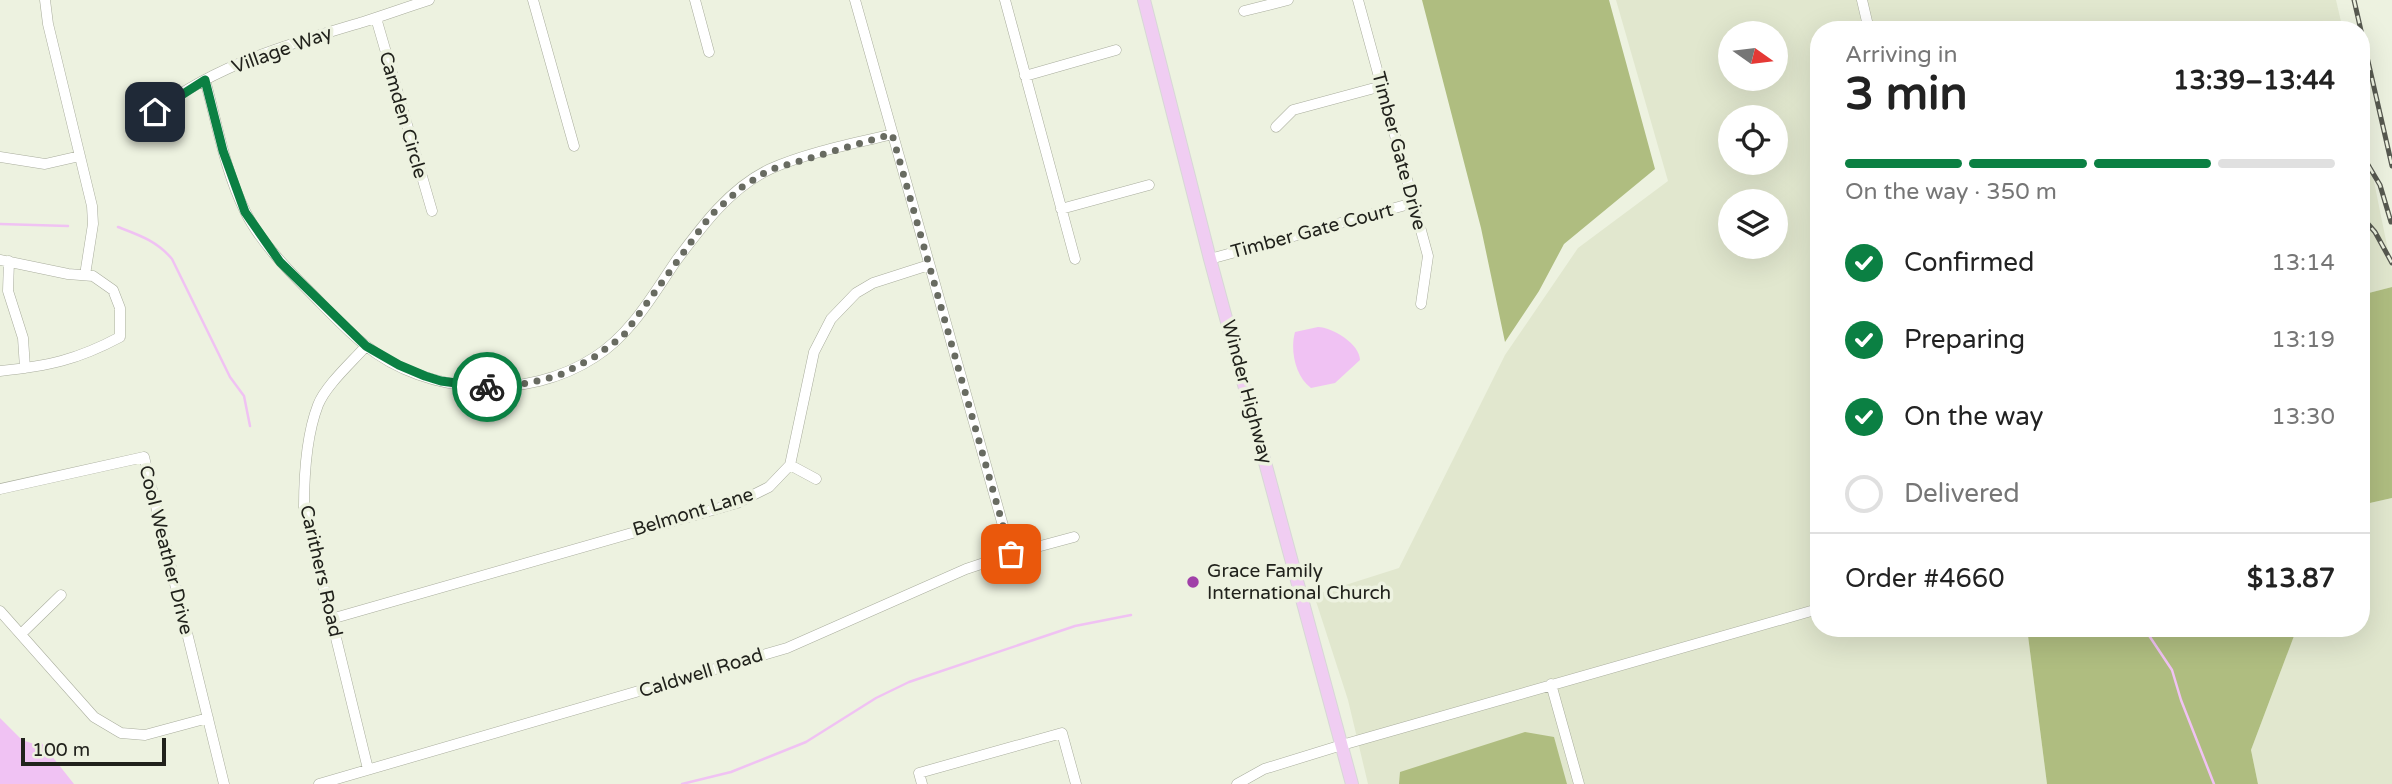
<!DOCTYPE html>
<html lang="en">
<head>
<meta charset="utf-8">
<style>
  :root { --surface:#fff; --page:#f2f2f2; --text:#222; --muted:#767676; --line:#e0e0e0; --accent:#0b8043 }
  body { margin:0; font-family:"Varela Round",sans-serif; background:var(--page); color:var(--text); height:100vh; display:flex; flex-direction:column; font-size:26px; white-space:nowrap }
  * { box-sizing:border-box; margin:0 }
  p { font-size:23px; color:var(--muted) }
  .icon { flex:none; width:38px; height:38px; fill:none; stroke:currentColor; stroke-width:2; stroke-linecap:round; stroke-linejoin:round }
  .map { position:relative; flex:1; overflow:hidden }
  .details { position:absolute; left:1810px; top:21px; width:560px; height:616px; display:flex; flex-direction:column; background:var(--surface); border-radius:28px; box-shadow:0 7px 28px #0002 }
  .details>* { flex:none }
  .needle { width:46px; rotate:104deg }
  .fabs { position:absolute; left:1718px; top:21px; display:grid; gap:14px }
  .fabs a { display:grid; place-items:center; width:70px; height:70px; border-radius:50%; background:var(--surface); box-shadow:0 7px 28px #0002; font-size:35px }
  .scale { position:absolute; left:21px; bottom:18px; width:145px; box-sizing:border-box; padding-left:7px; border:4px solid #21221c; border-top:0; font-size:19px; line-height:24px; white-space:nowrap; color:#21221c; -webkit-text-stroke:5px #edf2e0; paint-order:stroke }
  .pin { position:absolute; display:grid; place-items:center; width:60px; height:60px; color:#fff; margin:-30px; border-radius:14px; box-shadow:0 4px 10px #0006 }
  .courier { position:absolute; display:grid; place-items:center; width:70px; height:70px; margin:-35px; border:5px solid #0b8043; border-radius:50%; background:#fff; color:#222; box-shadow:0 2px 9px #0007 }
  .summary em { font-style:normal; font-weight:700 }
  .summary div { display:flex; flex-direction:column-reverse }
  .summary { display:flex; align-items:center; justify-content:space-between; height:119px; padding:0 35px }
  h1 { font-size:46px; font-weight:700; line-height:52px }
  .bar { display:grid; grid-template-columns:repeat(4,1fr); gap:10px 7px; align-content:center; height:84px; padding:0 35px }
  .bar i { height:9px; border-radius:5px; background:var(--line) }
  .bar .on { background:var(--accent) }
  .bar p { grid-column:span 4 }
  .line { display:flex; align-items:center; gap:18px; padding:0 35px; border-top:2px solid var(--line) }
  .line div { flex:1 }
  ol { padding:0 35px; list-style:none }
  li { display:flex; align-items:center; gap:21px; height:77px }
  li p { margin-inline-start:auto }
  li .icon { padding:7px; border-radius:50%; background:var(--accent); color:#fff; stroke-width:4 }
  li:last-child { color:var(--muted) }
  li i { width:38px; height:38px; border:4px solid var(--line); border-radius:50% }
  .map>svg:first-child { display:block }
</style>
</head>
<body>
<div class="map">
<svg width="2392" height="784" viewBox="0 0 2392 784">
  <rect width="100%" height="100%" fill="#edf2e0"/>
  <path fill="#e1e7ce" fill-rule="evenodd" d="M1616 0H2336L2343 30H1818V628H2027L2047 784H1368L1348 700 1314 595 1399 568 1505 355 1578 248 1668 181ZM1731 33H1776V79H1731ZM1731 117H1776V163H1731ZM1731 201H1776V247H1731Z
    M2361 118 2392 270V287L2361 295Z
    M2392 498V784H2258L2251 750 2297 628H2361V505Z"/>
  <path fill="#afbd80" d="M1422 0H1609L1655 169 1564 244 1539 291 1505 342 1481 228Z
    M2392 287V498L2361 505V295Z
    M2027 628H2297L2251 750 2258 784H2047Z
    M1525 732 1554 737 1567 784H1399L1400 772Z"/>
  <path fill="#f0c2f3" d="M1318 327C1332 327 1360 344 1360 360L1335 383 1311 388C1295 376 1290 350 1295 332Z
    M0 718 22 740 34 744 40 741 74 784H0Z"/>
  <g fill="none" stroke-linecap="round" stroke-linejoin="round">
    <path stroke="#f0c2f3" stroke-width="2.5" d="M0 224 68 226
      M118 227C139 235 157 241 172 259L230 377 244 396 250 426
      M2144 628 2172 670 2181 700 2214 784
      M682 784 731 772 806 742 876 698 909 682 1075 626 1131 615"/>
    <g stroke="#a9ad9d" stroke-width="11">
      <path id="minor" d="M45 0 48 24 92 206 93 224 85 275
        M533 0 574 146
        M695 0 709 52
        M855 0 1011 554
        M1005 0 1075 259
        M1358 0 1428 256 1421 304
        M1862 0 1869 30
        M1244 11 1288 0
        M376 18 432 211
        M1025 76 1116 50
        M205 80C217 123 225 171 245 211 259 240 286 268 308 290 326 308 345 329 365 345 428 396 528 401 595 357 631 334 652 296 676 261 702 226 730 188 770 169 808 152 853 144 893 134
        M144 121C206 67 286 45 363 22 385 15 407 7 429 0
        M1276 127 1293 110 1382 86
        M0 157 45 164 80 156
        M1061 209 1149 185
        M1210 259 1413 203
        M0 260 68 274 93 276 113 290 120 308V337C77 360 48 366 0 371
        M9 261 8 291 23 338 25 368
        M366 346C352 362 326 385 318 405 306 436 304 474 304 507L368 769
        M790 465 816 479
        M0 489 144 457 224 784
        M0 611 94 717 121 733 145 735 208 718
        M331 619 737 503 769 487 790 465 814 352 831 319 856 293 873 283 929 265
        M21 634 61 595
        M1551 684 1579 784
        M319 784 787 648 966 569 1011 554 1074 537
        M922 784 919 773 1062 733 1076 784
        M1237 784 1264 769 1342 745 1818 609"/>
    </g>
    <g stroke="#d7d7d6" stroke-width="14">
      <path id="major" d="M1144 0 1210 259 1352 784"/>
    </g>
    <use href="#minor" stroke="#fff" stroke-width="10"/>
    <use href="#major" stroke="#f0cdf2" stroke-width="12"/>
    <g stroke="#575950" stroke-width="5">
      <path id="rail" d="M2354 0 2392 166
        M2361 153 2380 185 2391 222
        M2361 216 2375 232 2392 263"/>
    </g>
    <use href="#rail" stroke="#edf2e0" stroke-width="2.5" stroke-dasharray="8" stroke-linecap="butt"/>
  </g>
  <g fill="none" stroke-linecap="round" stroke-linejoin="round">
    <path stroke="#686b61" stroke-width="7" stroke-dasharray="0 12.6" d="M487 387 529 383 558 376 593 358 623 336 710 216 742 187 769 170 892 134 1011 554"/>
    <path stroke="#0b8043" stroke-width="9" d="M155 112 205 80 223 151 245 212 280 262 366 346 399 365 425 376 441 381 487 387"/>
  </g>
  <circle fill="#a040a8" stroke="#edf2e0" stroke-width="2.5" cx="1193" cy="582" r="7"/>
  <g text-anchor="middle" dominant-baseline="central" stroke-width="7" stroke-linejoin="round" paint-order="stroke">
    <g font-size="19" fill="#21221c" stroke="#edf2e0">
      <text transform="translate(282 50) rotate(-20)">Village Way</text>
      <text transform="translate(403 115) rotate(74)">Camden Circle</text>
      <text transform="translate(1399 151) rotate(75)">Timber Gate Drive</text>
      <text transform="translate(1312 231) rotate(-15)">Timber Gate Court</text>
      <text transform="translate(1247 392) rotate(75)">Winder Highway</text>
      <text transform="translate(693 512) rotate(-17)">Belmont Lane</text>
      <text transform="translate(166 550) rotate(76)">Cool Weather Drive</text>
      <text transform="translate(321 571) rotate(77)">Carithers Road</text>
      <text transform="translate(701 673) rotate(-17)">Caldwell Road</text>
    </g>
    <g font-size="19" fill="#21221c" stroke="#edf2e0" text-anchor="start">
      <text x="1207" y="571">Grace Family<tspan x="1207" dy="22">International Church</tspan></text>
    </g>
  </g>
</svg>
<div class="fabs">
<a><svg class="needle" viewBox="-14 -14 28 28"><path d="M0-13l5 13h-10z" fill="#e53935"/><path d="M0 13l5-13h-10z" fill="#767676"/></svg></a>
<a><svg class="icon" aria-label="locate" viewBox="0 0 24 24"><circle cx="12" cy="12" r="6"/><path d="M12 2v4M12 18v4M2 12h4M18 12h4"/></svg></a>
<a><svg class="icon" aria-label="layers" viewBox="0 0 24 24"><path d="M12 4l9 5-9 5-9-5zM3 14l9 5 9-5"/></svg></a>
</div>
<div class="scale">100 m</div>
<div class="pin" style="left:1011px;top:554px;background:#ea580c"><svg class="icon" aria-label="bag" viewBox="0 0 24 24"><path d="M5 8h14l-1 12H6zM9 8a3 3 0 0 1 6 0"/></svg></div>
<div class="pin" style="left:155px;top:112px;background:#1f2937"><svg class="icon" aria-label="home" viewBox="0 0 24 24"><path d="M3 11l9-7 9 7M6 9v11h12V9"/></svg></div>
<div class="courier" style="left:487px;top:387px"><svg class="icon" aria-label="bike" viewBox="0 0 24 24"><circle cx="6" cy="16" r="4"/><circle cx="18" cy="16" r="4"/><path d="M6 16l4-8h5l3 8M10 8l3 8H6M13 5h3"/></svg></div>
<section class="details">
<div class="summary"><div><h1>3 min</h1><p>Arriving in</p></div><em>13:39–13:44</em></div>
<div class="bar"><i class="on"></i><i class="on"></i><i class="on"></i><i></i><p>On the way · 350 m</p></div>
<ol>
<li><svg class="icon" aria-label="check" viewBox="0 0 24 24"><path d="M5 12l5 5 9-10"/></svg>Confirmed<p>13:14</p></li>
<li><svg class="icon" aria-label="check" viewBox="0 0 24 24"><path d="M5 12l5 5 9-10"/></svg>Preparing<p>13:19</p></li>
<li><svg class="icon" aria-label="check" viewBox="0 0 24 24"><path d="M5 12l5 5 9-10"/></svg>On the way<p>13:30</p></li>
<li><i></i>Delivered</li>
</ol>
<div class="line" style="height:91px"><div>Order #4660</div><b>$13.87</b></div>
</section>
</div>
</body>
</html>
